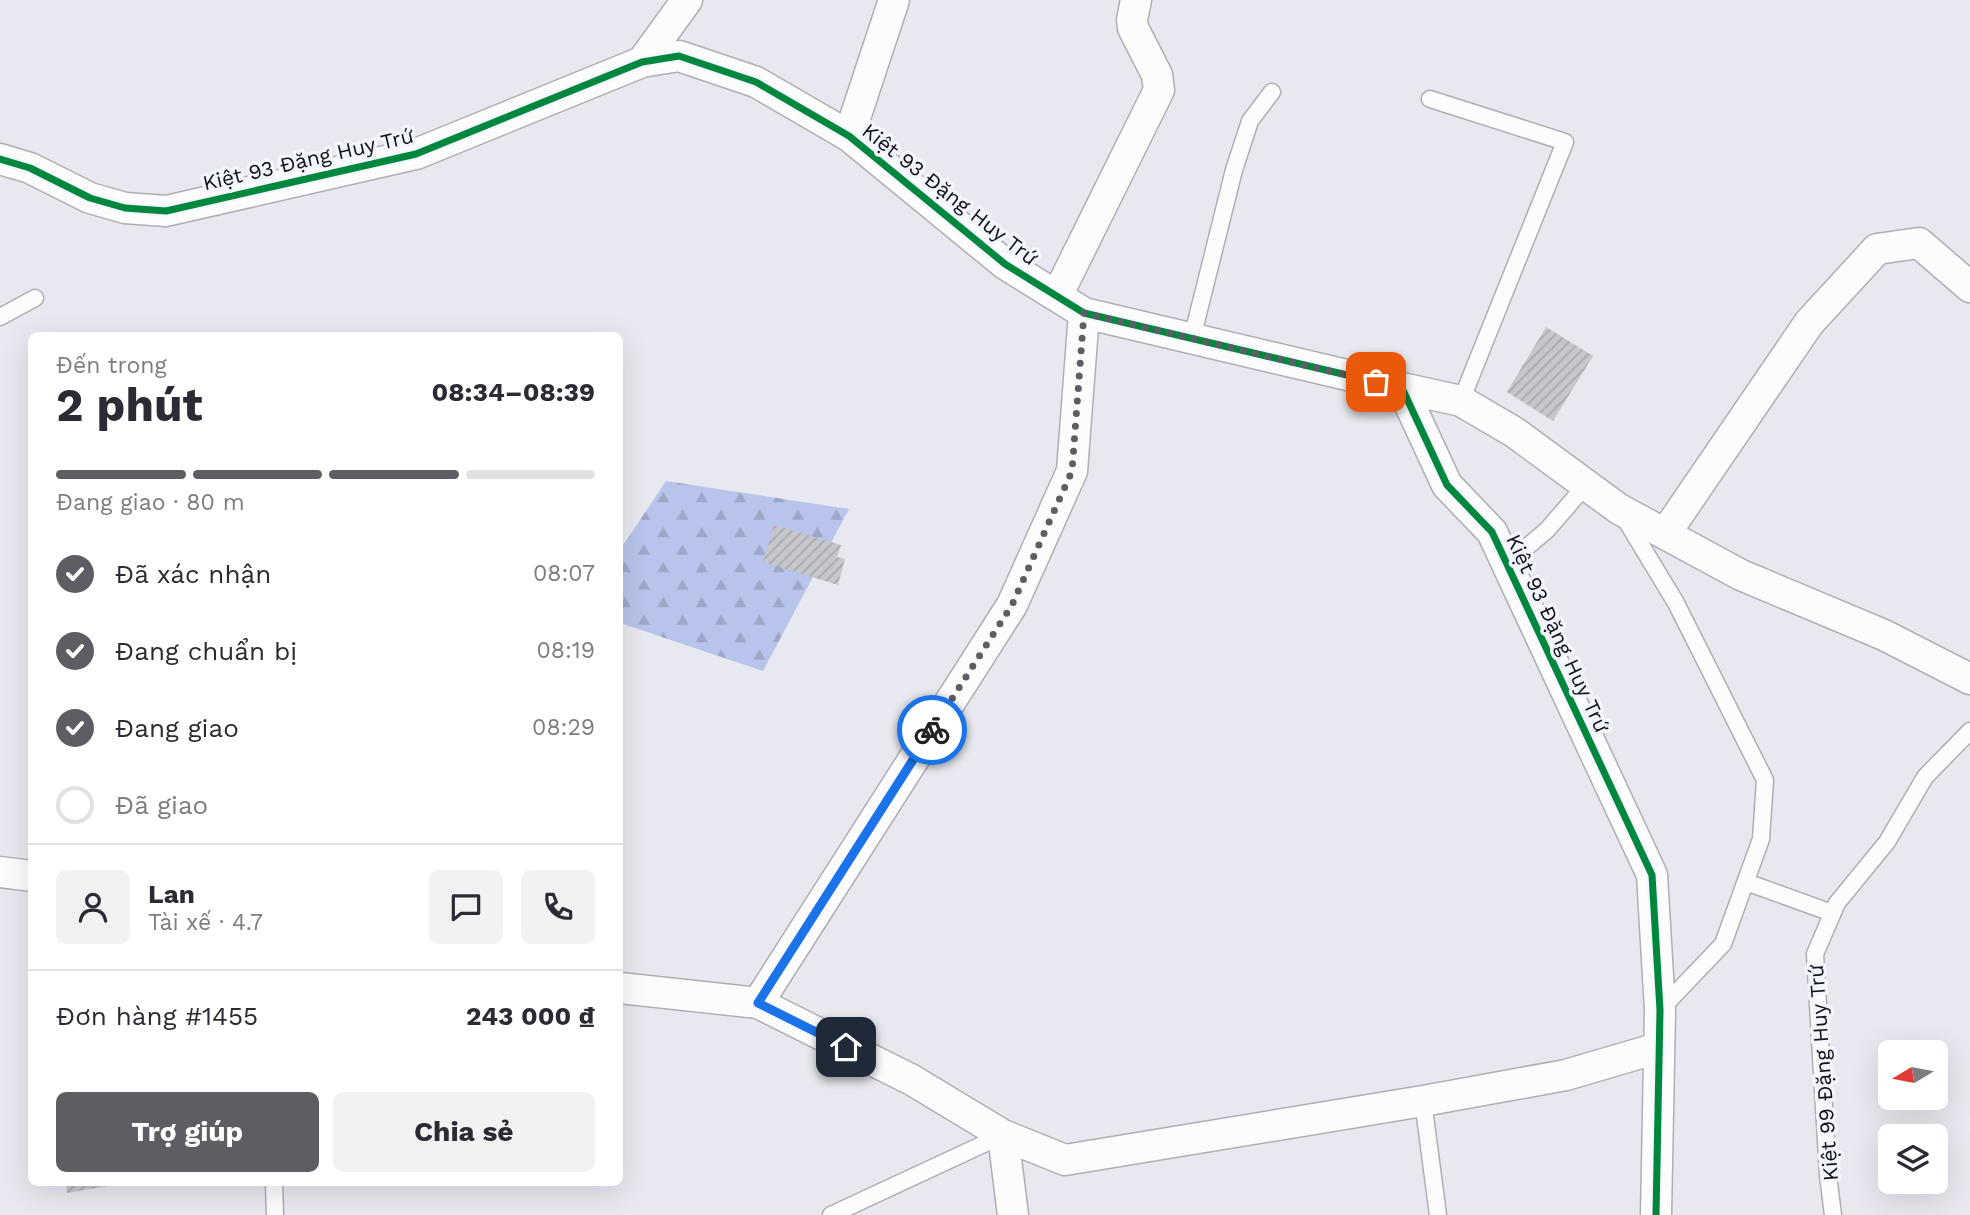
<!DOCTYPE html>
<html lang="vi">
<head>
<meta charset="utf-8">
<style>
  :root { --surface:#fff; --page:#f2f2f3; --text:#2b2b33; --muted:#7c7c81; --line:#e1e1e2; --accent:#5d5e63 }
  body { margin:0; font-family:"Work Sans",sans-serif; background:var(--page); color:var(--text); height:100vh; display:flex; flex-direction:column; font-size:26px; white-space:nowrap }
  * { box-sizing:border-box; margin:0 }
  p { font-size:23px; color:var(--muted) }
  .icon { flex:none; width:38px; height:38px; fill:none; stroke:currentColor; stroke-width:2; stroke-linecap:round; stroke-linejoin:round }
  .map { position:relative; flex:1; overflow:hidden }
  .details { position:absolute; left:28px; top:332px; width:595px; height:854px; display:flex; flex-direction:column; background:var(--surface); border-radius:10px; box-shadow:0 7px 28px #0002 }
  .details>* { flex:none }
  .needle { width:46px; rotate:260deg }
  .buttons { position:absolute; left:1878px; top:1040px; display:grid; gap:14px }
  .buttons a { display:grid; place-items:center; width:70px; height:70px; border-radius:10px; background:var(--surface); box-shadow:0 7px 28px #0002; font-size:35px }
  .pin { position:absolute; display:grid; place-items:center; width:60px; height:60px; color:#fff; margin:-30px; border-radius:14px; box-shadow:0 4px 10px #0006 }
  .courier { position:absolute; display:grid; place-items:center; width:70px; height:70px; margin:-35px; border:5px solid #1a73e8; border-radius:50%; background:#fff; color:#222; box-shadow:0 2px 9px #0007 }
  .headline em { font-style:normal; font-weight:700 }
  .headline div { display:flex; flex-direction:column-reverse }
  .headline { display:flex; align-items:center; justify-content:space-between; height:119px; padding:0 28px }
  h1 { font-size:46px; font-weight:700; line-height:52px }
  .bar { display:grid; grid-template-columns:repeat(4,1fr); gap:10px 7px; align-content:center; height:84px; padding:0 28px }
  .bar i { height:9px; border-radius:5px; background:var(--line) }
  .bar .on { background:var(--accent) }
  .bar p { grid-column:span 4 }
  .line { display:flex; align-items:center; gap:18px; padding:0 28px; border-top:2px solid var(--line) }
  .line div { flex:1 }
  .round { display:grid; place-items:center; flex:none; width:74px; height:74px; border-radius:10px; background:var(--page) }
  ol { padding:0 28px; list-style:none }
  li { display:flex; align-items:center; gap:21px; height:77px }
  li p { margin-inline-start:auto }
  li .icon { padding:7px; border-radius:50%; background:var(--accent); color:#fff; stroke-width:4 }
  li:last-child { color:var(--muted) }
  li i { width:38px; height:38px; border:4px solid var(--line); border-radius:50% }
  .primary-button { display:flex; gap:14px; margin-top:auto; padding:14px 28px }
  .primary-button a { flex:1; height:80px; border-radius:10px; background:var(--accent); color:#fff; font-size:28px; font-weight:700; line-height:80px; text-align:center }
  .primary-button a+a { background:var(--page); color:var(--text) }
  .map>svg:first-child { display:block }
</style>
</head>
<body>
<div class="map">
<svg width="1970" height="1215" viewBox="0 0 1970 1215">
  <defs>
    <pattern id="forest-firs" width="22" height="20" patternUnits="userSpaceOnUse" patternTransform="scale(1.75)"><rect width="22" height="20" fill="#b8c4eb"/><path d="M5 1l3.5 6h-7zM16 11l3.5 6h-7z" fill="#9da8c9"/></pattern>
    <pattern id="building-hatch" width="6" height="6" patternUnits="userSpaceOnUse" patternTransform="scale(1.75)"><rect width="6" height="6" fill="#c6c7cc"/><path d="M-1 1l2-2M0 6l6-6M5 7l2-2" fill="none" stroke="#a9aaae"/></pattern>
  </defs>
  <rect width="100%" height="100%" fill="#e8e9f0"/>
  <path fill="url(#forest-firs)" d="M666 481 849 509 763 671 620 623V550Z"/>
  <path fill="url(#building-hatch)" d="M1546 327 1593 356 1553 421 1507 392Z
    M774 525 841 545 837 557 845 559 838 585 763 562Z
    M66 1183H120V1184L67 1193Z"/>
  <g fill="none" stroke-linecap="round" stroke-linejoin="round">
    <g stroke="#aeafb4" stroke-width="19">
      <path id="lane" d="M1430 99 1565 142 1461 401
        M0 317 35 298
        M1192 338 1234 170 1250 121 1272 92
        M1624 517 1676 603 1765 780 1761 839 1723 944 1660 1010
        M1507 564 1547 530 1586 485
        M1746 882 1832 913
        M1423 1101 1438 1215
        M274 1183 275 1215
        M831 1215 1003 1135
        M1833 1215 1828 1175 1815 954 1837 903 1887 842 1925 777 1970 731"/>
    </g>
    <g stroke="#aeafb4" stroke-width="33">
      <path id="street" d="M642 62 687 0
        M849 136 894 0
        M0 159 30 168 90 198 125 208 166 211 416 154 642 62 679 56 756 82 849 136 1005 264 1084 313 1402 388 1447 485 1492 532 1652 875 1660 1010 1656 1215
        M1057 296 1159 90 1157 75 1133 28 1132 20 1136 0
        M1402 388 1461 401 1514 432 1619 509 1741 575 1884 635 1970 679
        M1665 534 1809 323 1877 249 1919 243 1970 287
        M0 872 32 876
        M620 988 758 1003 912 1080 1003 1135 1065 1160 1423 1101 1566 1075 1658 1048
        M758 1003 1012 605 1072 471 1084 313
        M1003 1135 1013 1215"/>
    </g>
    <use href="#lane" stroke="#fcfcfd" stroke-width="16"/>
    <use href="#street" stroke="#fcfcfd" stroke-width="30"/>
    <g stroke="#f2f5fe" stroke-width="11">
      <path id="cycleway" d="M0 159 30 168 90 198 125 208 166 211 416 154 642 62 679 56 756 82 849 136 1005 264 1084 313 1402 388 1447 485 1492 532 1652 875 1660 1010 1656 1215"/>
    </g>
    <use href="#cycleway" stroke="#00873e" stroke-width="7"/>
  </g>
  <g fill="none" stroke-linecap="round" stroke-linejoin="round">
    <path stroke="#5d5e63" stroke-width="7" stroke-dasharray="0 12.6" d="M932 730 1012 605 1072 471 1084 313 1376 382"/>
    <path stroke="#1a73e8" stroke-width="9" d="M846 1047 758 1003 932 730"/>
  </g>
  <g text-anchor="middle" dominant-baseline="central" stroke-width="7" stroke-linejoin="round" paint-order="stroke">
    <g font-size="21" fill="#121317" stroke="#f2f5fe">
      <text transform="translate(308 159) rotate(-13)">Kiệt 93 Đặng Huy Trứ</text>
      <text transform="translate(950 194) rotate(38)">Kiệt 93 Đặng Huy Trứ</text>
      <text transform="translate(1558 633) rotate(65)">Kiệt 93 Đặng Huy Trứ</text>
      <text transform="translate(1823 1073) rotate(-94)">Kiệt 99 Đặng Huy Trứ</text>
    </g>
  </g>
</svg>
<div class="buttons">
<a><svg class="needle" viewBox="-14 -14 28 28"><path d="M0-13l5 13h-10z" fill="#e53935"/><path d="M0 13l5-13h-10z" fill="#7c7c81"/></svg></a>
<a><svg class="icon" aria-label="layers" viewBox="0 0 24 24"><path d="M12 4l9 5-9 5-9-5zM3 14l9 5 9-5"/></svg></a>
</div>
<div class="pin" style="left:1376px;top:382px;background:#ea580c"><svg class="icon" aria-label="bag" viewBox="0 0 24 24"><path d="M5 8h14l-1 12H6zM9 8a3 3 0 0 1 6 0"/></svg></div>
<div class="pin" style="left:846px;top:1047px;background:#1f2937"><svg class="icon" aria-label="home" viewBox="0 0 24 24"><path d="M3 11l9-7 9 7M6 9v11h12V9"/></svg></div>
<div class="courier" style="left:932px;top:730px"><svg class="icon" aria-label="bike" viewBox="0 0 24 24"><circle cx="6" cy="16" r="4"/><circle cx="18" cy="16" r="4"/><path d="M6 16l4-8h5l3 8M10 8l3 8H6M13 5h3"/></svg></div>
<section class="details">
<div class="headline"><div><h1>2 phút</h1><p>Đến trong</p></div><em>08:34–08:39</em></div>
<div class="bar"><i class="on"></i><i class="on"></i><i class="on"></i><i></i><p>Đang giao · 80 m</p></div>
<ol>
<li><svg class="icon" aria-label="check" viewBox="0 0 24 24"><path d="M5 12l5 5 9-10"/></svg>Đã xác nhận<p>08:07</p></li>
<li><svg class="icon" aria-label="check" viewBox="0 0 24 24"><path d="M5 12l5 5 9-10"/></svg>Đang chuẩn bị<p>08:19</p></li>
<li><svg class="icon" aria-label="check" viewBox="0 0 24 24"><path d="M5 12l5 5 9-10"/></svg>Đang giao<p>08:29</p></li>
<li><i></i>Đã giao</li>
</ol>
<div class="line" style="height:126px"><a class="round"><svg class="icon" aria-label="person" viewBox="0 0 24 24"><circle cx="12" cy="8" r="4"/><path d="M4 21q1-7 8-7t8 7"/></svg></a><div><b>Lan</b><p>Tài xế · 4.7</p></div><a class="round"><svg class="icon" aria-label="chat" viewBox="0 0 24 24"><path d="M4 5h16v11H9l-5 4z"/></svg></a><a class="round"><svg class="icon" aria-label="phone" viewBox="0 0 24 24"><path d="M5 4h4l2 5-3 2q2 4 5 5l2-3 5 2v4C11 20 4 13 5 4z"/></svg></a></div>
<div class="line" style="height:91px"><div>Đơn hàng #1455</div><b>243 000 ₫</b></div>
<div class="primary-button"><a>Trợ giúp</a><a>Chia sẻ</a></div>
</section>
</div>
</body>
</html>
